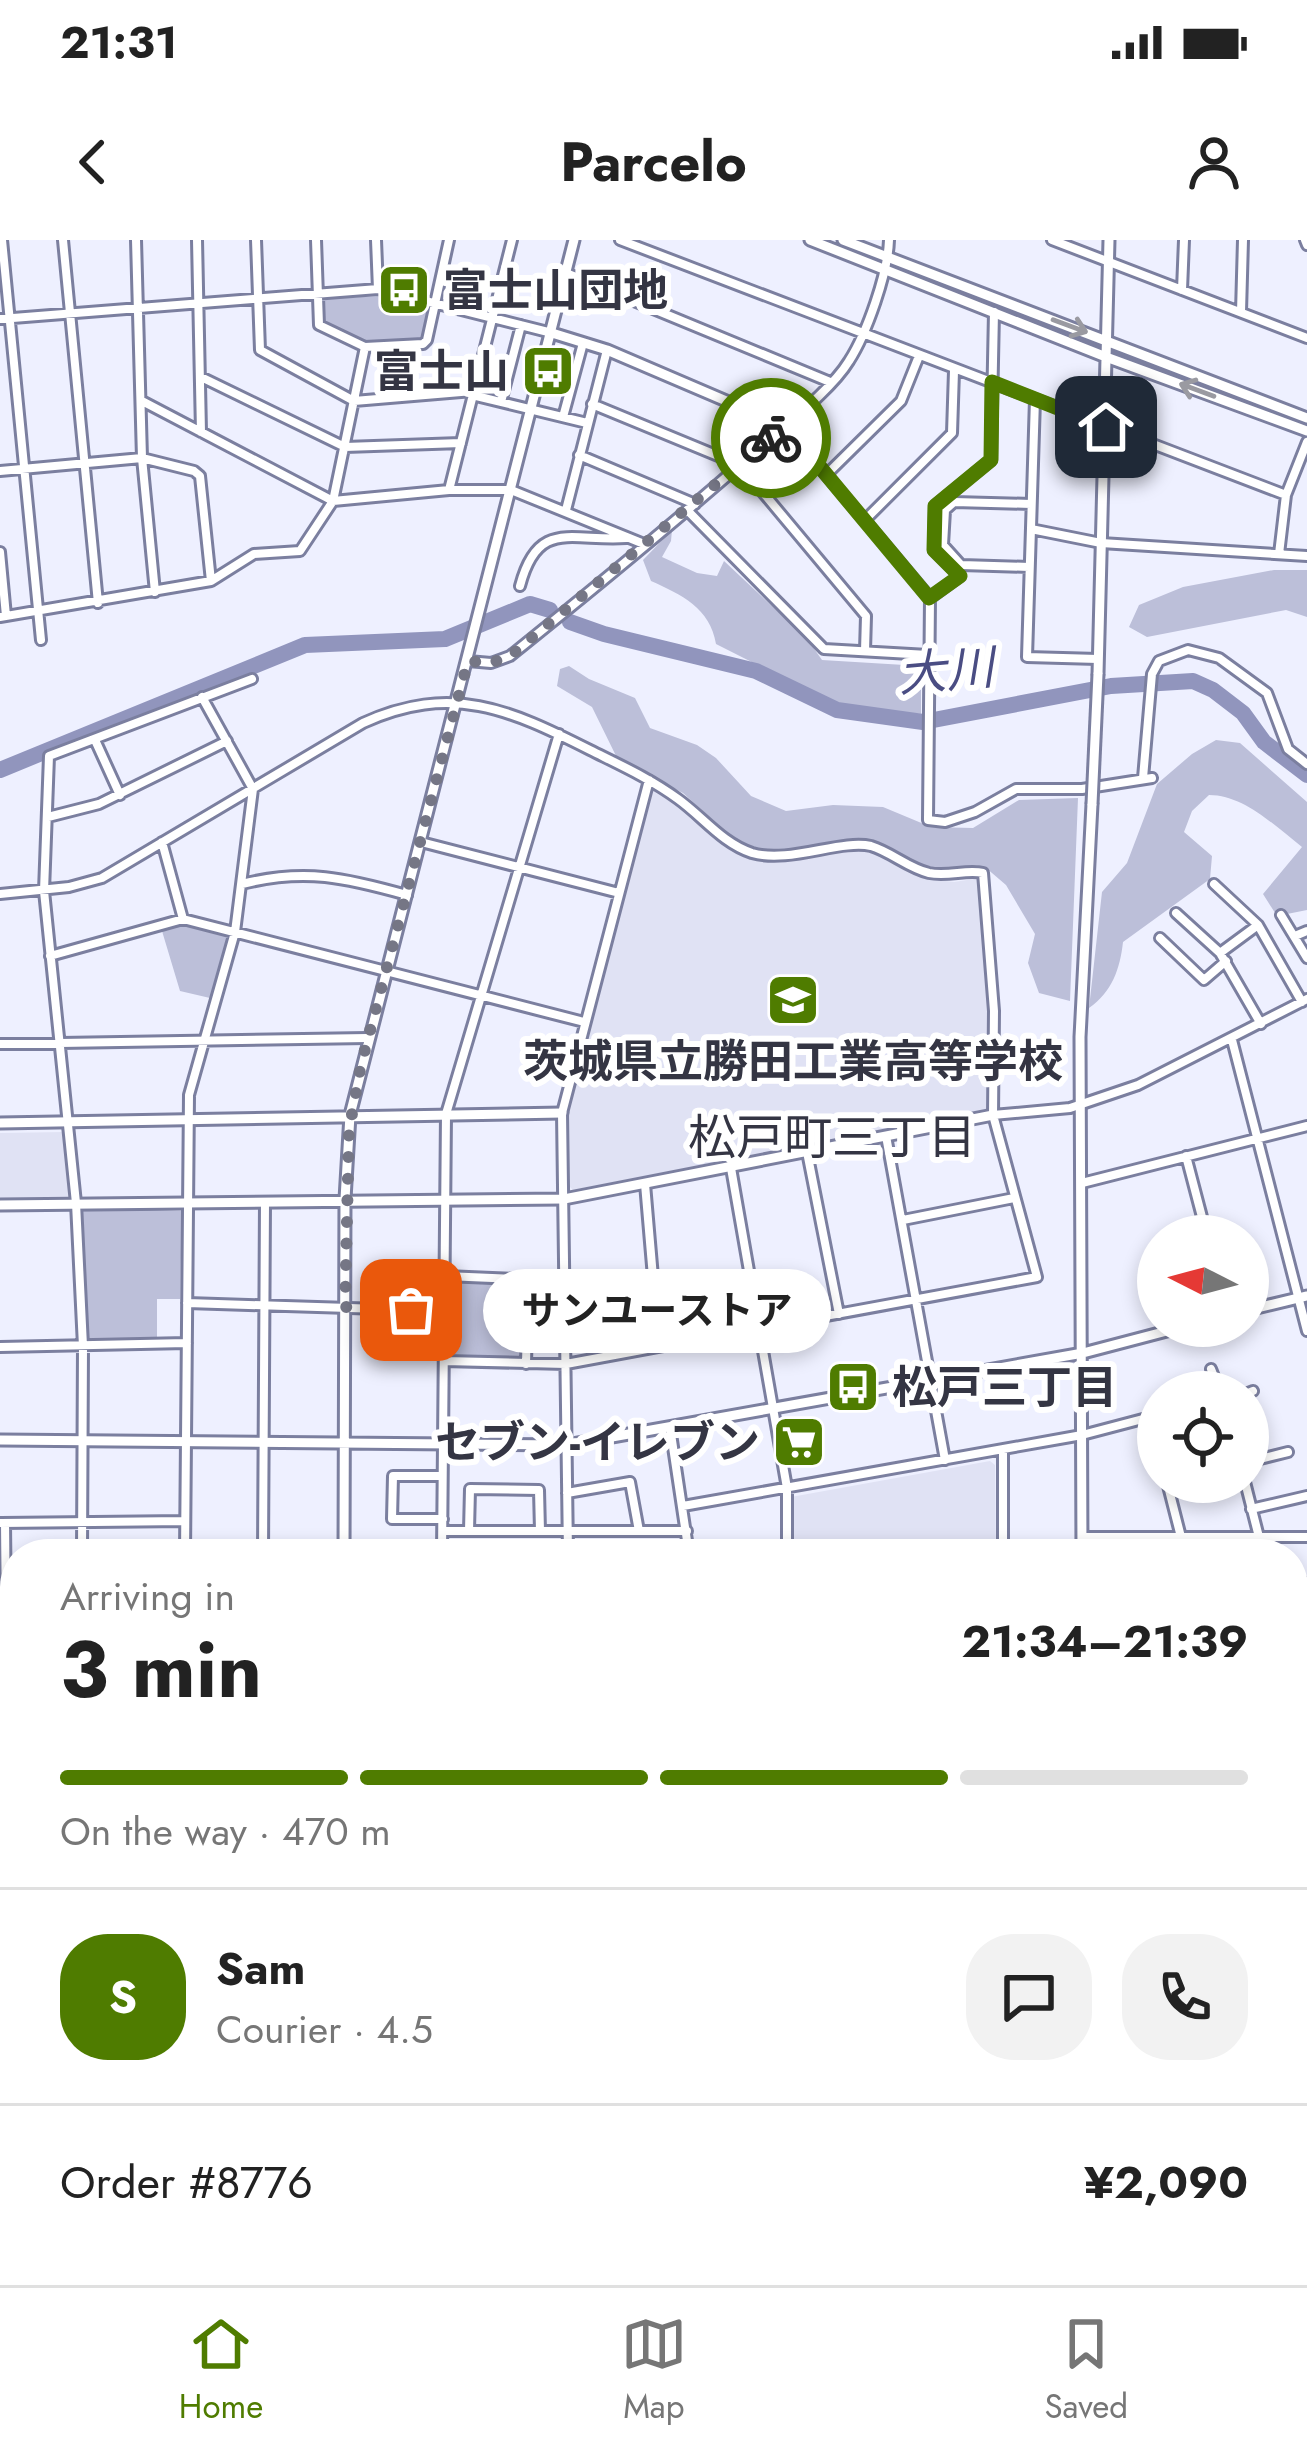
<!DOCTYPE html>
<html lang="en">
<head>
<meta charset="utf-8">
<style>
  :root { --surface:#fff; --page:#f2f2f2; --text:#222; --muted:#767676; --line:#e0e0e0; --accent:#4f7c00 }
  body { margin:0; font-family:Jost,"Noto Sans JP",sans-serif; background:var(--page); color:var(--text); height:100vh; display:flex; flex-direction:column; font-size:45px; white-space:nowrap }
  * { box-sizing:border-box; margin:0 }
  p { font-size:39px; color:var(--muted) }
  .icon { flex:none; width:66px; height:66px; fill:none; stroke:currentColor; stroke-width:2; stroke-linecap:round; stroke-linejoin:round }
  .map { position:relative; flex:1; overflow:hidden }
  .side { position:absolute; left:0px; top:1299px; width:1308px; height:747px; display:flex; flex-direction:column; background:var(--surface); border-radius:48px 48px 0 0; box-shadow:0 6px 18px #0003 }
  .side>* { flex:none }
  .needle { width:78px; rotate:276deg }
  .buttons { position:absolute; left:1137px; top:975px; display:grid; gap:24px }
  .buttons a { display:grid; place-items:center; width:132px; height:132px; border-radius:50%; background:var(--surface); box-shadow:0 6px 18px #0003; font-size:60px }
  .pin { position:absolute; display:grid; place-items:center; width:102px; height:102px; color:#fff; margin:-51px; border-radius:24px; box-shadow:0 6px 18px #0006 }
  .courier { position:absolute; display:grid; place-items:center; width:120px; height:120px; margin:-60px; border:9px solid #4f7c00; border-radius:50%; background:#fff; color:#222; box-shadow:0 3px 15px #0007 }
  .bubble { position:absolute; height:84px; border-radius:42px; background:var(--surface); box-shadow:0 6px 18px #0003; font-size:39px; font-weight:700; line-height:84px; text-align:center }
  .overview em { font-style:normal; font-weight:700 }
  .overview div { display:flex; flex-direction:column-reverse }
  .overview { display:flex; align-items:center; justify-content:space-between; height:204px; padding:0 60px }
  h1 { font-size:78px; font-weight:700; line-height:90px }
  .bar { display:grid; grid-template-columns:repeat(4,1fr); gap:18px 12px; align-content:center; height:144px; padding:0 60px }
  .bar i { height:15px; border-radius:9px; background:var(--line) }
  .bar .on { background:var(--accent) }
  .bar p { grid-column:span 4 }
  .line { display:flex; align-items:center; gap:30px; padding:0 60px; border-top:3px solid var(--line) }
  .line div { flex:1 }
  .round { display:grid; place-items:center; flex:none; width:126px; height:126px; border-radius:48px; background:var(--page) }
  .status { display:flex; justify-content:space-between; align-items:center; height:84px; padding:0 60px; background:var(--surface); direction:ltr }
  .status svg { height:33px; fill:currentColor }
  header { display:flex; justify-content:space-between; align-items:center; height:156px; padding:0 60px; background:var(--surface); font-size:54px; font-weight:700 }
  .menu { display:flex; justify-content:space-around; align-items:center; height:168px; border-top:3px solid var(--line); background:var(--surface); font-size:33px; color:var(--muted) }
  .menu a { display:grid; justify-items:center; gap:6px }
  .menu .on { color:var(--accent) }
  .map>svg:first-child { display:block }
</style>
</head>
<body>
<div class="status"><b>21:31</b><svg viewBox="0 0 49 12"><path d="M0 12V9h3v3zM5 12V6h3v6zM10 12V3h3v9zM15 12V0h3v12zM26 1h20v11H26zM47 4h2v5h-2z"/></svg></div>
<header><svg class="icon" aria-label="back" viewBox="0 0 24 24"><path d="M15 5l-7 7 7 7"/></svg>Parcelo<svg class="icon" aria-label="person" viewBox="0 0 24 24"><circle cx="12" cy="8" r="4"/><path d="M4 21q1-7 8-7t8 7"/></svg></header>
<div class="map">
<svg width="1307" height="2045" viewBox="0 0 1307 2045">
  <rect width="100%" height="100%" fill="#eef0ff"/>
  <path fill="#e0e2f4" d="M658 550 722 604 760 620 868 610 928 639 954 642 980 638 991 789 987 869 573 950 568 945 567 872 653 551Z
    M65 892 72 954 68 959 0 960V893Z
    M990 1221 995 1225 996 1314H792L791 1257Z
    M1293 1861H1307V2045H1148V2031H1293Z"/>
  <path fill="#bcbfd9" d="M380 56 429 68 423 101 365 104 322 83 321 59Z
    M672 290 671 301 662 317 697 333 717 336 724 321 808 400 822 420 921 426V474L839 466 716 404C710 368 682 355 651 341L643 320Z
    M1274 330H1307V377L1286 370 1147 397 1129 387 1139 365 1183 347Z
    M569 426 589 439 635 458 650 488 697 505 716 518 751 556 786 571 833 565 883 567 931 587 973 588 1019 560 1078 558 1070 761 1039 753 1028 723 1035 694 1006 645 985 627 976 625 949 631 927 627 871 600 773 612 739 604 683 553 619 522 592 467 557 446 560 429Z
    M1216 500 1240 503 1307 562V670L1277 676 1263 654 1302 607C1275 586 1244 555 1209 555L1192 571 1184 592 1212 616 1210 639 1123 702C1120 729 1112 752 1089 768L1102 652 1127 623 1157 544 1192 514Z
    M183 685 229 697 210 758 180 751 162 691Z
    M86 968 182 971 180 1059H157V1100H87L82 970Z
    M450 1042 524 1044 521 1119 448 1117Z
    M232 2031H334V2045H246Z
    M572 2031H793L786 2045H572Z
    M810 2031H931L923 2045H811Z"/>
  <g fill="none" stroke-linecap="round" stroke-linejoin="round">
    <path stroke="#9195bd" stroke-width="16" d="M570 382 604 394 756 431 837 470 923 482 1111 446 1193 441 1213 450 1243 473 1264 502 1307 535
      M0 530 305 405 445 399 530 364 550 370
      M1293 1567 1307 1564
      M0 1858 15 1872
      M137 2031 149 2045
      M722 2045 736 2031"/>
    <g stroke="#7b7f9f" stroke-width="14">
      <path id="minor" d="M2 0 41 400
        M63 0 98 363
        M136 0 142 218 155 352
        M197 0 201 192
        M256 0 260 110 354 161 473 151
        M316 0 319 85 365 107 423 104 427 100 449 0
        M376 0 378 49
        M620 0 1286 255
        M1052 0 1307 98
        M1305 0 1307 5
        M566 33 830 142
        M1182 50 1184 0
        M1241 72 1243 0
        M0 79 378 49 552 93
        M201 137 345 207 461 203
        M472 155 587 183
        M1035 159 1027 417 1098 419
        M142 161 333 261 449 250H511L644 304
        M501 162 521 85
        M592 164 740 225 866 376 865 411
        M563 177 583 103
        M785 186 930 358 928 580 945 582 975 572 1016 549H1082L1152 538
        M579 215 695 264
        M0 231 142 218 194 231 200 236 211 341
        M828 233 901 161 919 116
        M449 250 512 0
        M566 270 607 110
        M687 270 824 409 928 415
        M866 279 952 193 954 131
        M1031 289 1101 303 1307 316
        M0 312 6 376
        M1279 314 1286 255 1307 202
        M1029 327 961 325 943 305 945 270 954 262 1031 264
        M520 346C538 278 572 302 626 298
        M930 358 960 336 934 310 935 266 991 220 994 72
        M0 377 211 341 254 314 300 311 333 261 365 107
        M468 421 491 423 510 416C596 347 681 277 764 204 789 182 832 149 849 121 867 93 888 33 889 0
        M95 500 120 555
        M1143 538 1152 434 1159 421 1188 410 1219 418 1267 453 1288 509 1307 524
        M48 577 99 564 227 501
        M162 602 183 679
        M421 602 619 653
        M242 644C305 628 346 638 407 655
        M1214 644 1258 685 1302 762
        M0 654 69 647 102 638 363 483C451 443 509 469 590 510 620 525 651 539 678 559 703 577 722 603 752 613 789 624 841 599 871 606 891 612 908 628 929 633 948 637 967 629 983 633L994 771 993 875 1037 1037 566 1124 444 1121
        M1176 673 1220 713 1261 784
        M1281 675 1307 718
        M1295 696 1307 691
        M1160 698 1204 740 1226 721
        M1220 713 1258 685
        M50 716 183 679 584 782
        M1232 800 1307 1091
        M0 804 368 798
        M993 875 1070 868 1138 845 1307 759
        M886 896 945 1220
        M807 912 839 1074
        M1186 916 1207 996
        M731 928 787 1248V1314
        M1082 943 1307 886
        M645 944 659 1107
        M903 980 1014 958
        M445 1036 565 1041
        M187 1063 444 1071
        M0 1107 187 1103
        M526 1124 528 1040
        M1211 1129 1220 1152
        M1248 1153 1253 1151
        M1150 1177 1158 1209
        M670 1187 689 1314
        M1248 1222 1288 1212
        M442 1236H393L392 1279H443
        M1167 1242 1181 1297
        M1245 1242 1259 1297
        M567 1253 630 1242 639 1291
        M683 1266 1082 1195 1158 1175
        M1251 1269 1307 1256
        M1 1283 185 1281
        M5 1283 7 1470
        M443 1291H687
        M469 1291 470 1249 539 1250 540 1291
        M1082 1297H1307
        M82 1314 83 1106 76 963 44 651 49 516 252 439
        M185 1314 189 855 235 692 253 549 202 457
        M263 1314 265 962
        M442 1314 446 874 559 494
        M568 1314 562 873 649 540
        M1003 1314V1209
        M1293 1341 1307 1343
        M1293 1451 1303 1436
        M1293 1477 1307 1474
        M1293 1675H1307
        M372 2031 371 2045H449
        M482 2031V2045
        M535 2031V2045
        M10 2045 16 2031
        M565 2045V2031
        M1003 2045V2031
        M1143 2045V2031"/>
    </g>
    <g stroke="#7b7f9f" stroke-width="15">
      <path id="tertiary" d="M810 0 1106 117 1307 191
        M843 0 1307 178
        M552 93 607 110 785 186
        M1098 434 1109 0
        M0 883 562 873
        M0 965 564 959 993 875
        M1248 1070 1307 1056
        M0 1200 567 1205 1083 1113 1186 1086
        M344 1314 345 959 350 875 574 0
        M1082 1314 1080 797 1092 564
        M0 1713 15 1714
        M1293 1853H1307
        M344 2031V2045
        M1080 2045V2031"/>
    </g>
    <use href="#minor" stroke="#fff" stroke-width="8"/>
    <use href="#tertiary" stroke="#fff" stroke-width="9"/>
    <g stroke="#7b7f9f" stroke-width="15" stroke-linecap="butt">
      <path id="tertiary-bridge" d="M1092 564 1098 434"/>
    </g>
    <use href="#tertiary-bridge" stroke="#fff" stroke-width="9"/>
  </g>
  <defs><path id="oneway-shaft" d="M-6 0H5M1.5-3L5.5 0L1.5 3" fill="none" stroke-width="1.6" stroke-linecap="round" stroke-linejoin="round" transform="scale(3)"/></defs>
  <g stroke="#9a9aa1">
    <use href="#oneway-shaft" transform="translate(1070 86) rotate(20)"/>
    <use href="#oneway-shaft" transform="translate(1197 150) rotate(-160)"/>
  </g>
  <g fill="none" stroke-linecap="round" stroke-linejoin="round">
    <path stroke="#757685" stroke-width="12" stroke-dasharray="0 21.6" d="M411 1070 345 1067 349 890 361 825 468 421 491 423 510 416 771 198"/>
    <path stroke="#4f7c00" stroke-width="15" d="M771 198 785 185 929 358 960 336 934 310 935 266 991 220 992 142 1106 187"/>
  </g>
  <defs>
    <g id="bus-square" transform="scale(2.7)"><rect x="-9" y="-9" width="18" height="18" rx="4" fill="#4f7c00" stroke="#fff"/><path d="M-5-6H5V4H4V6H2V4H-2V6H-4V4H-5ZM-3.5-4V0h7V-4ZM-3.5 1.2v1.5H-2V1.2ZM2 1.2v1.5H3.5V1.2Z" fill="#fff"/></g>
    <g id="school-square" transform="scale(2.7)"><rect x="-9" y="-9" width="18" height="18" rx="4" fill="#4f7c00" stroke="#fff"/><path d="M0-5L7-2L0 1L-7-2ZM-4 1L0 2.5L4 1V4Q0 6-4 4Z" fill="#fff"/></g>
    <g id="supermarket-square" transform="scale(2.7)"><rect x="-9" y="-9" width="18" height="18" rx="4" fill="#4f7c00" stroke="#fff"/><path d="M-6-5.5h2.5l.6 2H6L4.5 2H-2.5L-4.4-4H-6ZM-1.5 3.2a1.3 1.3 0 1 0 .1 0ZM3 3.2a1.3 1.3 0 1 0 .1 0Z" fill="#fff"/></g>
  </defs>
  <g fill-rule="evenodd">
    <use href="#bus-square" x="404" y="50"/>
    <use href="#bus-square" x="548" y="131"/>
    <use href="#school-square" x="793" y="760"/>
    <use href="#bus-square" x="853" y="1147"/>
    <use href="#supermarket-square" x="799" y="1202"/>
  </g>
  <g text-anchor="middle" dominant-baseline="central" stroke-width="12" stroke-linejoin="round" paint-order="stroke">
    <g font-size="45" font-weight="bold" fill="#343543" stroke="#fff" text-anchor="start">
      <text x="443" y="50">富士山団地</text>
      <text x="509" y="131" text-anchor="end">富士山</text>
      <text x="793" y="821" text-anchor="middle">茨城県立勝田工業高等学校</text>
      <text x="892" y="1147">松戸三丁目</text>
      <text x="760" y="1202" text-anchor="end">セブン-イレブン</text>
    </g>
    <g font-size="48" font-style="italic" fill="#4a4d83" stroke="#fff">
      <text transform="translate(946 431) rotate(-5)">大川</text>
    </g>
    <g font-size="48" fill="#343543" stroke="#fff">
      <text x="832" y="897">松戸町三丁目</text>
    </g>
  </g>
</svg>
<div class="buttons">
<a><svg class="needle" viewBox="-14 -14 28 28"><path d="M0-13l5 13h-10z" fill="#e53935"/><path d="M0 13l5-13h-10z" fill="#767676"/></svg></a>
<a><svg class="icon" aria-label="locate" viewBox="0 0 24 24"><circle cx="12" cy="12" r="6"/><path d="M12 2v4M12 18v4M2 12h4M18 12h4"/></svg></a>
</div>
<div class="pin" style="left:411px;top:1070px;background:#ea580c"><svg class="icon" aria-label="bag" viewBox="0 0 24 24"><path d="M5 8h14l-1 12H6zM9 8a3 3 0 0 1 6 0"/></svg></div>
<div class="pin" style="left:1106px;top:187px;background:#1f2937"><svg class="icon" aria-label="home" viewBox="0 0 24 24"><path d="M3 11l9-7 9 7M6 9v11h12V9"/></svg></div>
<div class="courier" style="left:771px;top:198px"><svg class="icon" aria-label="bike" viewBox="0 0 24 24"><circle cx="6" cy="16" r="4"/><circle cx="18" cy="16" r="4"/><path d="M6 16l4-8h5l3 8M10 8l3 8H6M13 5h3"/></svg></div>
<div class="bubble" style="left:483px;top:1029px;width:348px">サンユーストア</div>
<section class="side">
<div class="overview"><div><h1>3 min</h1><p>Arriving in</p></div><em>21:34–21:39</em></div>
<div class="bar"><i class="on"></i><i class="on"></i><i class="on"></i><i></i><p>On the way · 470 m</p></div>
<div class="line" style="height:216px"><b class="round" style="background:var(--accent);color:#fff">S</b><div><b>Sam</b><p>Courier · 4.5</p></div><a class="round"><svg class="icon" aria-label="chat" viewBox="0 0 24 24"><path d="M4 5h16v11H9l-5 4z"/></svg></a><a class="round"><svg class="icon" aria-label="phone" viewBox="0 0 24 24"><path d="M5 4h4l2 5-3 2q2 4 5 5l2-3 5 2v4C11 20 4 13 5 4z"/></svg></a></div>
<div class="line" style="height:156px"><div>Order #8776</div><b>¥2,090</b></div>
</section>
</div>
<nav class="menu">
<a class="on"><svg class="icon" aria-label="home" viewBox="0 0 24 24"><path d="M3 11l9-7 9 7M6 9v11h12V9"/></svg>Home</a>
<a><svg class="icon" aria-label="map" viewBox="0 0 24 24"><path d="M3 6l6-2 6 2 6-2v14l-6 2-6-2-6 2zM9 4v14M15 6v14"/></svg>Map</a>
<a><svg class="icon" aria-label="saved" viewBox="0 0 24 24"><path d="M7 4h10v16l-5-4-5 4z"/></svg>Saved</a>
</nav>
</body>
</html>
